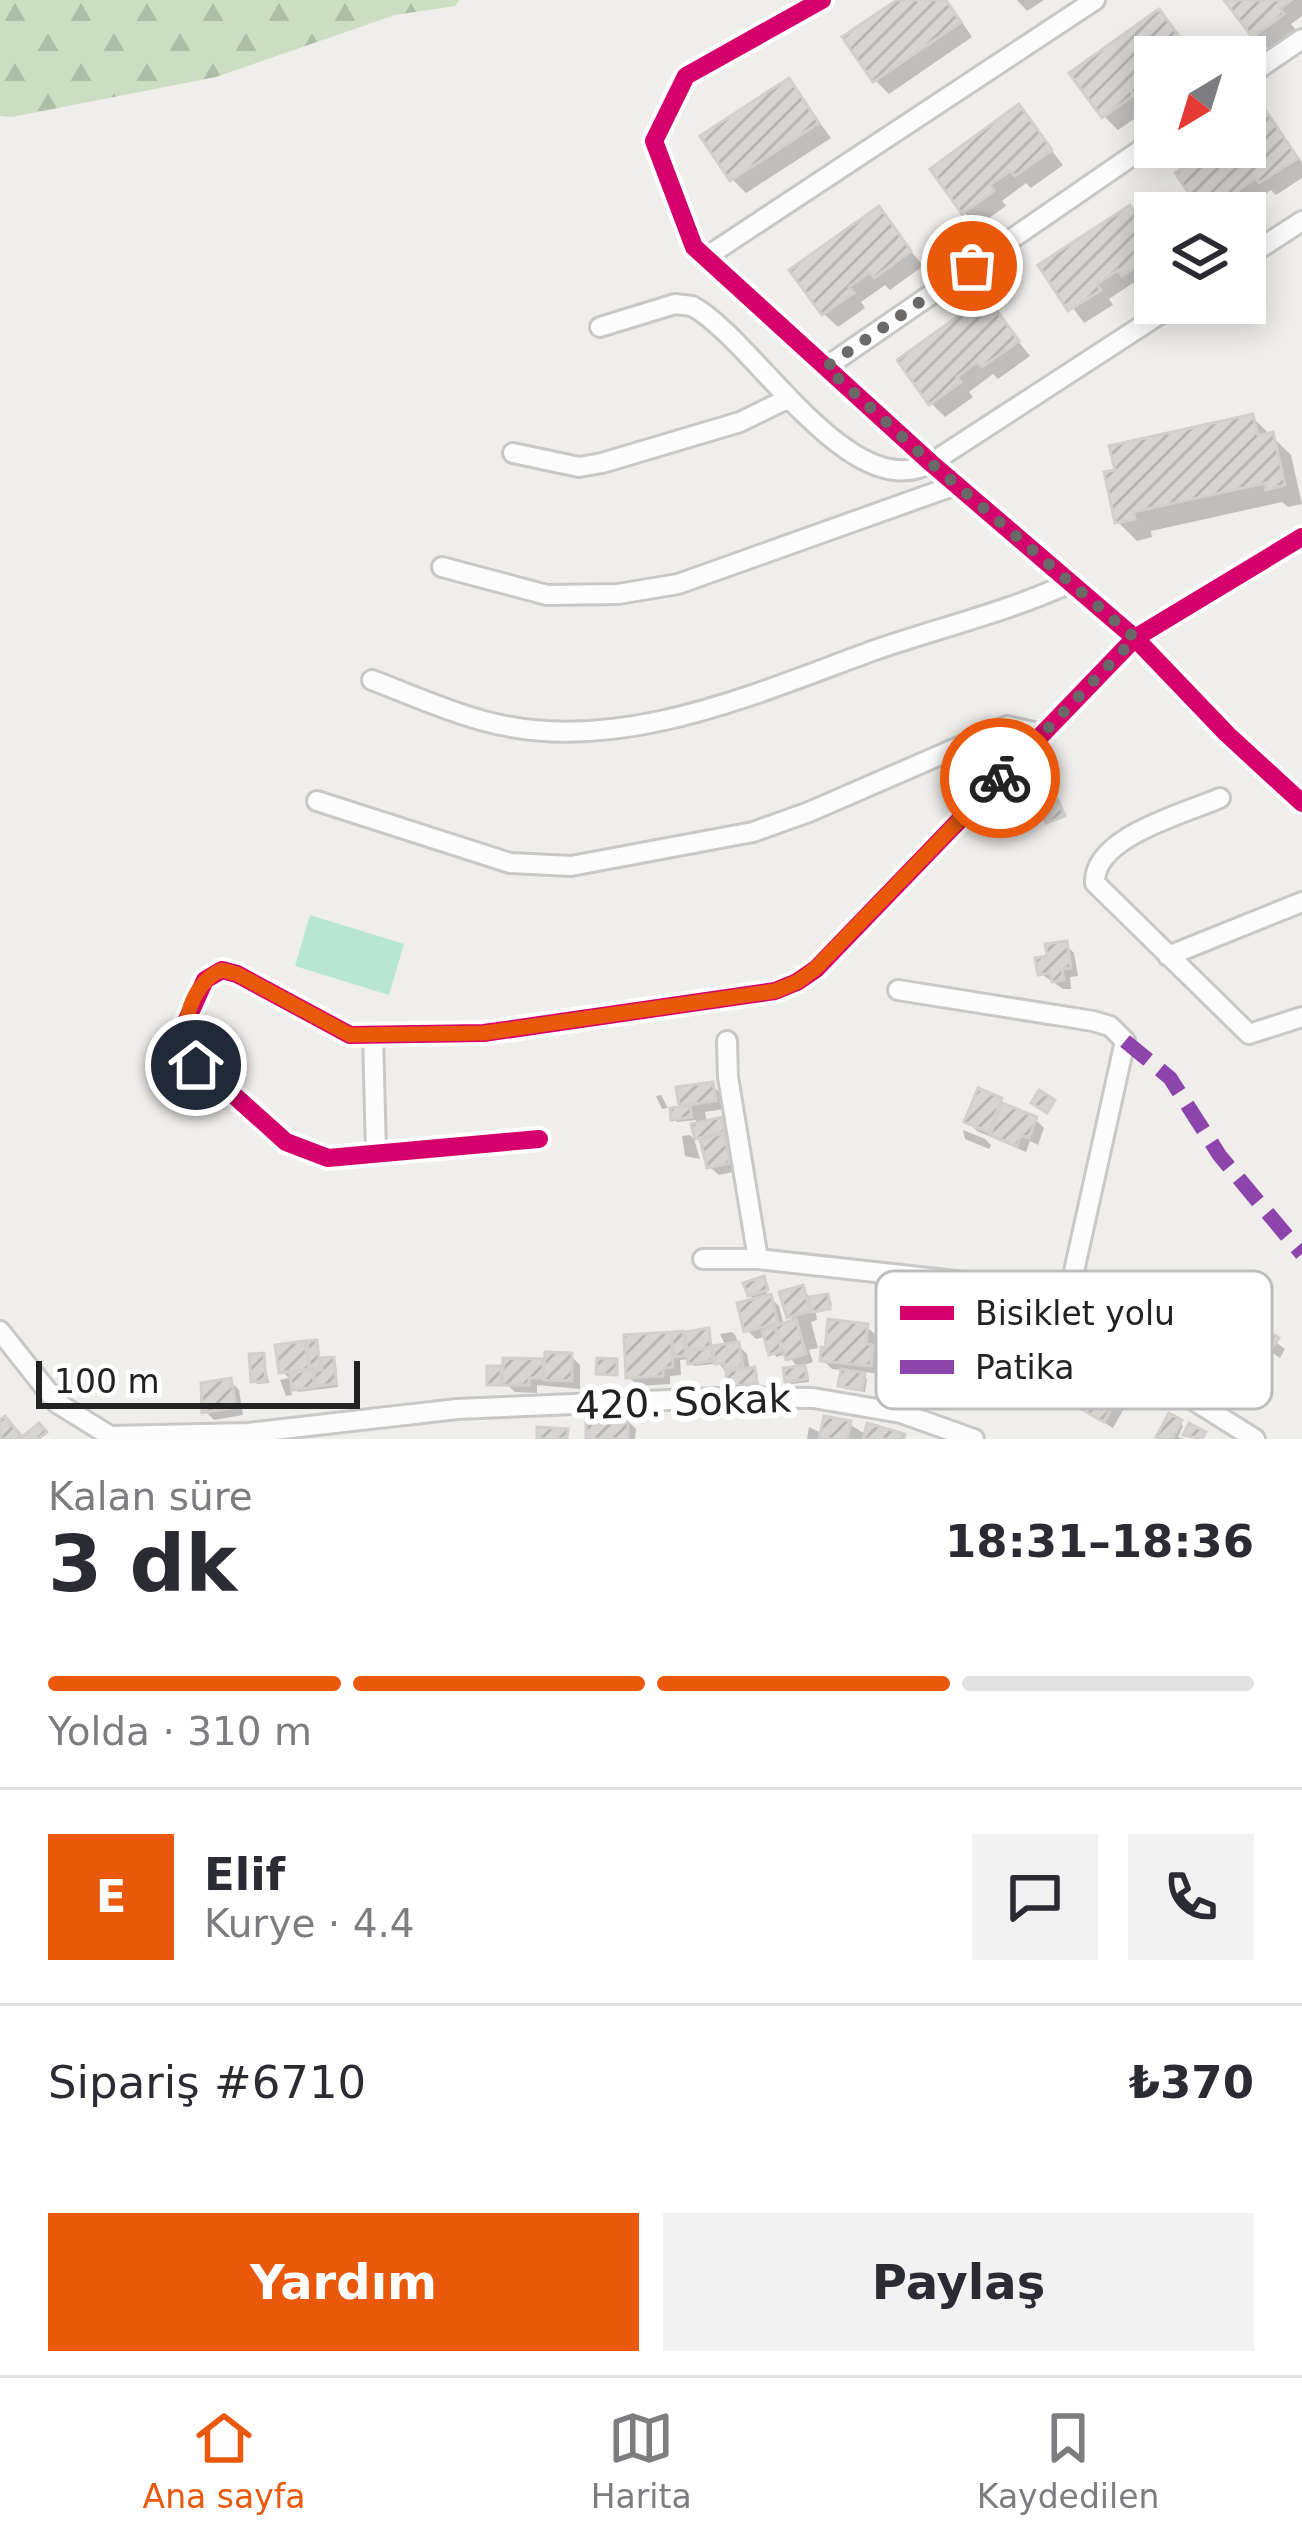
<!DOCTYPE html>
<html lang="tr">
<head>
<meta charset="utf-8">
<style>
  :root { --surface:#fff; --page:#f2f2f3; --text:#2b2b33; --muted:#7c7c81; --line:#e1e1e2; --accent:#ea580c }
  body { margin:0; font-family:"DejaVu Sans",sans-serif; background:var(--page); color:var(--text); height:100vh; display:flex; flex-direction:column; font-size:45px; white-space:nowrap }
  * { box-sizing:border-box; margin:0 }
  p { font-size:39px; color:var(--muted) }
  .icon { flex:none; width:66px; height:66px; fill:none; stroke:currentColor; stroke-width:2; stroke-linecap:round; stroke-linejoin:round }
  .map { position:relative; height:1439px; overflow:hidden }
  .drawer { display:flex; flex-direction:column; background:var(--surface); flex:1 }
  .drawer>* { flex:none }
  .needle { width:78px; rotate:218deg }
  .fabs { position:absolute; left:1134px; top:36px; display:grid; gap:24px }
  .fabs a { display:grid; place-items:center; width:132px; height:132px; border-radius:0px; background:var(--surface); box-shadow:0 6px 30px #0003; font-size:60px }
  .scale { position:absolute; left:36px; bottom:30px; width:324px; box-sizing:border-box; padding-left:12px; border:6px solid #222; border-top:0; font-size:33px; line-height:42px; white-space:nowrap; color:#222; -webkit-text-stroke:9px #fff; paint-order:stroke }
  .pin { position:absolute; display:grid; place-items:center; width:102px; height:102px; color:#fff; margin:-51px; border:6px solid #fff; border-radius:50%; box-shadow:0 3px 12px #0007 }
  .courier { position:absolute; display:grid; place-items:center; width:120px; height:120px; margin:-60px; border:9px solid #ea580c; border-radius:50%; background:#fff; color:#222; box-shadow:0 3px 15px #0007 }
  .summary em { font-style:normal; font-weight:700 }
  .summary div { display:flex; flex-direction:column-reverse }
  .summary { display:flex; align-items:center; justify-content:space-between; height:204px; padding:0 48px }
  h1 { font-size:78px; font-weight:700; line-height:90px }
  .bar { display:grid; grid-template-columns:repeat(4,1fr); gap:18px 12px; align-content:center; height:144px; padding:0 48px }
  .bar i { height:15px; border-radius:9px; background:var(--line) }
  .bar .current { background:var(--accent) }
  .bar p { grid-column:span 4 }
  .line { display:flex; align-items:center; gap:30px; padding:0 48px; border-top:3px solid var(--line) }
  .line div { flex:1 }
  .round { display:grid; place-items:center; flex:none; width:126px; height:126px; border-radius:0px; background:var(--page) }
  .cta { display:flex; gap:24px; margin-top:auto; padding:24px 48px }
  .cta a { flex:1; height:138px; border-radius:0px; background:var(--accent); color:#fff; font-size:48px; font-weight:700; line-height:138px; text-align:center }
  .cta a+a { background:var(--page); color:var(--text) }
  .menu { display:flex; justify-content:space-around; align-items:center; height:168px; border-top:3px solid var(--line); background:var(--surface); font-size:33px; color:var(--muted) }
  .menu a { display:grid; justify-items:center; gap:6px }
  .menu .current { color:var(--accent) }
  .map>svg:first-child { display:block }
</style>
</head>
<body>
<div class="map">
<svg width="1302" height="1439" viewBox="0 0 1302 1439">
  <defs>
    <pattern id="forest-firs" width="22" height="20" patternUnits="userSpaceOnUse" patternTransform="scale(3)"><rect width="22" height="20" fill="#cbdec1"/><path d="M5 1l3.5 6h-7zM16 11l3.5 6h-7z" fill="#aebea6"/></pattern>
    <pattern id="building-hatch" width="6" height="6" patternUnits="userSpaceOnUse" patternTransform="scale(3)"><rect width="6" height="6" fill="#d7d4d2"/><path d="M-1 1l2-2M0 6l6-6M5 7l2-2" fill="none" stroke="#b8b6b4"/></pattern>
  </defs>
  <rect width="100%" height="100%" fill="#f0eeeb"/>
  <path fill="url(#forest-firs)" d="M0 0H459L455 6 395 15 216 77 12 117 0 116Z"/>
  <path fill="#b7e6d2" d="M310 915 404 944 389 995 295 966Z"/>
  <path fill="#0003" d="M902 0H947L972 37 889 94 875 80Z
    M1017 0H1044L1027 11Z
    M1228 0H1302V16L1291 24 1295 29 1268 49Z
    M1159 13 1194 57H1155V96L1142 105 1146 111 1118 130 1104 116Z
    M789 82 831 138 746 193 732 179Z
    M1019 108 1063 165 1031 188 1026 183 1002 201 1006 206 978 226 964 212Z
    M1266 115 1302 162V178L1276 195 1271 190 1247 207 1251 212 1245 216V213H1206L1219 147H1245V129Z
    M1129 209 1155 240V277L1138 288 1133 283 1109 299 1113 305 1084 323 1042 266Z
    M878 210 923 266 890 290 885 285 861 302 865 308 838 327 824 314Z
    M986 300 1030 356 998 379 993 374 969 392 973 397 945 417 931 403Z
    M1252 417 1291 455 1302 504 1288 507 1282 502 1151 531 1152 537 1137 541 1118 522Z
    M1065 944 1074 953 1078 976 1070 977 1071 989H1063L1040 973Z
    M712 1085 721 1094 724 1109 705 1112 707 1123 721 1120 724 1124 727 1135 722 1136 732 1146 738 1171 719 1175 710 1167 697 1137 696 1120 677 1122 673 1118 685 1109 682 1105Z
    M980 1092 1035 1119 1044 1128 1038 1145 1030 1141 1026 1152 977 1131 968 1122Z
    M661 1095 668 1108 662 1109 656 1096Z
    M963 1130 985 1139 991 1145 989 1149 965 1139Z
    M690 1135 694 1139 700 1159 685 1156 682 1136Z
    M763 1280 767 1294 779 1306 784 1326 795 1322 789 1316 802 1289 811 1298 831 1301 832 1306 815 1308 817 1320 811 1322 818 1348 809 1350 813 1362 802 1366 808 1372 809 1382 791 1384 788 1381 799 1369 787 1354 776 1357 767 1336 756 1339 747 1330 756 1301 750 1295Z
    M1245 1319 1285 1349 1280 1358 1270 1351 1258 1367 1232 1349Z
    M867 1327 876 1335 879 1374 859 1371 867 1379 865 1392 845 1389 841 1385 844 1370 832 1369 823 1360Z
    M708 1331 713 1349 726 1347 720 1334 732 1332 736 1336 738 1345 747 1354 750 1370 757 1373 759 1385 735 1389 727 1372 713 1358 714 1364 694 1366 690 1359 680 1360 681 1375 670 1376V1384L638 1386 629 1377 670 1335 675 1340V1335Z
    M316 1343 321 1361 336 1364 338 1387 298 1392 290 1384 292 1395 286 1396 280 1380 289 1378 282 1371 304 1344 311 1351Z
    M263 1356 269 1383 257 1384 254 1380Z
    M571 1356 580 1365V1389L537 1385V1393L515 1392 503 1381V1387L490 1383 500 1369 506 1375V1361L548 1362Z
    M1023 1373H1067L1074 1380 1117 1396 1126 1405 1113 1428 1067 1399 1063 1406 1040 1393Z
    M230 1381 239 1390 243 1415 214 1420 205 1411Z
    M627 1420 636 1429 635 1439H589Z
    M1180 1423 1183 1426 1178 1437 1183 1439H1163Z
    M849 1424 867 1435 906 1439H807L809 1427 823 1434Z"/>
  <path fill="url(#building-hatch)" stroke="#d3d0cc" stroke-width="3" d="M897 0H946L961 22 873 82 842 37Z
    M1224 0H1291L1280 8 1284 14 1252 37Z
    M1159 9 1192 54 1155 57V80L1150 75 1130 90 1134 95 1102 118 1069 73Z
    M789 78 819 123 730 181 700 136Z
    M1019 104 1052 150 1015 176 1010 171 990 185 994 191 962 214 930 169Z
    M1266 111 1298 158 1259 183 1256 178 1235 192 1239 197 1215 213H1202L1175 173 1213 147H1245V126Z
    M1130 205 1155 243V254L1122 276 1118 270 1097 284 1101 290 1068 311 1038 265Z
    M879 206 911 251 874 278 870 272 849 287 854 293 822 315 789 270Z
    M986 296 1019 341 982 367 977 362 957 377 961 382 929 405 897 360Z
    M1253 414 1258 435 1273 432 1285 485 1266 490 1265 483 1133 512 1135 519 1115 523 1104 472 1115 470 1109 446Z
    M1058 800 1065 816 1046 823 1040 808Z
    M1067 941 1071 968 1062 969 1064 980 1052 982 1050 973 1038 975 1035 958 1047 956 1045 944Z
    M713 1082 716 1101 679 1106 676 1087Z
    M978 1088 1002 1098 988 1132 964 1122Z
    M1039 1090 1055 1100 1047 1113 1031 1103Z
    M1002 1103 1037 1117 1029 1138 1021 1135 1017 1146 990 1135Z
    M690 1106 692 1117 671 1120 670 1108Z
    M722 1117 725 1132 695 1139 691 1124Z
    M724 1133 730 1163 707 1168 700 1139Z
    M764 1276 768 1290 748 1296 743 1283Z
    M803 1285 810 1311 787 1318 779 1292Z
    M771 1294 778 1323 744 1332 737 1303Z
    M828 1294 830 1309 812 1312 810 1297Z
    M1244 1315 1279 1338 1270 1351 1236 1328Z
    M796 1319 806 1354 786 1360 775 1326Z
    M828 1319 868 1324 866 1344 873 1345 871 1366 820 1361 821 1347 825 1348Z
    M775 1327 782 1351 769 1355 762 1331Z
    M709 1328 711 1347 687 1350 685 1332Z
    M683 1331 686 1356 674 1357 671 1332Z
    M671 1332 673 1367 663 1368V1376L626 1378 624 1335Z
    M317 1340 320 1368 310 1369 307 1341Z
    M305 1341 309 1369 279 1373 275 1345Z
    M739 1342 743 1366 725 1369 724 1363 715 1364 712 1346Z
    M711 1348 712 1361 688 1364 686 1351Z
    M545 1352 572 1353V1381L544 1380Z
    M264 1353 266 1381 251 1382 249 1354Z
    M334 1357 336 1384 316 1386 314 1371 322 1370 321 1358Z
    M503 1358 543 1359V1378H529V1385H503Z
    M597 1358 617 1359V1375L596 1374Z
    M805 1365 807 1379 785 1382 783 1368Z
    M487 1366H501V1385H487Z
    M755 1367 757 1383 728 1387 726 1371Z
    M841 1369 865 1373 862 1390 838 1386Z
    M312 1370 315 1387 292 1390 290 1373Z
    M1076 1370 1119 1394 1104 1422 1061 1398Z
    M231 1378 236 1407 202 1413 201 1383Z
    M1169 1413 1182 1420 1172 1439H1161L1156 1437Z
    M5 1416 22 1437 39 1423 47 1432 38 1439H0V1420Z
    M824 1416 851 1421 847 1439H819Z
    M586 1417H628V1439H586Z
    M867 1423 905 1434 904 1439H863Z
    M1189 1423 1206 1432 1202 1439 1183 1435Z
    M537 1427 568 1429 567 1439H537Z"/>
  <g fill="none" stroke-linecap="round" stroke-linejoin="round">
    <g stroke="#c9c8c7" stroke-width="24">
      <path id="street" d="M822 0 686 76 654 141 694 247 931 463 1135 638 1227 734 1302 803
        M1245 78 1302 39
        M706 257 1095 0
        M1245 258 1302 221
        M600 327 675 304 692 306C753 338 850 508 931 463L1177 303
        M826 367 1155 140
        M513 453 579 467 602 463 740 422 787 399
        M442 567 547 595 618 594 678 584 956 485
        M372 680C409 694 446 711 484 721 614 757 752 695 872 651 938 628 1007 612 1070 583
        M1220 798C1183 814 1093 837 1095 883L1249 1034 1302 1017
        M317 801 510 863 571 866 753 832 809 812 1007 726 1043 734
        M1168 956 1302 902
        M898 990 1093 1021 1110 1026 1125 1041 1067 1303
        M373 1035 376 1153
        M727 1041 728 1077 758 1259
        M539 1139 328 1158 286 1142 187 1053 185 1024 205 980 222 970 237 974 350 1035 484 1033 775 991 797 982 816 969 1135 638 1302 537
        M703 1259H758L1001 1286 1067 1303 1182 1393 1255 1439
        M0 1331 57 1403 110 1436 248 1433 457 1409 740 1397 813 1398 901 1413 974 1439"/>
    </g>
    <use href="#street" stroke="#fdfcfc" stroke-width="18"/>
    <path stroke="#8e44ad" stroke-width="15" stroke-dasharray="30 15" stroke-linecap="butt" d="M1125 1041 1170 1078 1220 1156 1302 1254"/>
    <g stroke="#fff" stroke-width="26">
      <path id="cycleway" d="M822 0 686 76 654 141 694 247 931 463 1135 638 1227 734 1302 803
        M539 1139 328 1158 286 1142 187 1053 185 1024 205 980 222 970 237 974 350 1035 484 1033 775 991 797 982 816 969 1135 638 1302 537"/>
    </g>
    <use href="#cycleway" stroke="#d6006c" stroke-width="18"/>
  </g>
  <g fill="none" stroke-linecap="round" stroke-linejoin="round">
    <path stroke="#6a6968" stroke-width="12" stroke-dasharray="0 21.6" d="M972 266 826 367 931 463 1135 638 1000 778"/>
    <path stroke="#ea580c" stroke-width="15" d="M196 1065C174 1038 190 982 222 970L237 974 350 1035 484 1033 775 991 797 982 815 969 1000 778"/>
  </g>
  <g text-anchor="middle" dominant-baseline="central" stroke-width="12" stroke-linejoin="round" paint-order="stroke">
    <g font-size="39" fill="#222" stroke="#fff">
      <text transform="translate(683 1402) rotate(-2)">420. Sokak</text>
    </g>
  </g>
  <rect x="876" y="1271" width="396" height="138" rx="18" fill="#fff" stroke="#bdbdbd" stroke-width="3"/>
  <rect x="900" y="1306" width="54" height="14" fill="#d6006c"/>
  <rect x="900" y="1360" width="54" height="14" fill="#8e44ad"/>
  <g font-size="33" fill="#222">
    <text x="975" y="1325">Bisiklet yolu</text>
    <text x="975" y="1379">Patika</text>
  </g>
</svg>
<div class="fabs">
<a><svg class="needle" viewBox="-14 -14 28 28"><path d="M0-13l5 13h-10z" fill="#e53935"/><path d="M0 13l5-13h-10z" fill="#7c7c81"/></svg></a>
<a><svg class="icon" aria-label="layers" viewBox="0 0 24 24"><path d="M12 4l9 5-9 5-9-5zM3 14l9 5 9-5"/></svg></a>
</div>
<div class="scale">100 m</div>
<div class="pin" style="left:972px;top:266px;background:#ea580c"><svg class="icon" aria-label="bag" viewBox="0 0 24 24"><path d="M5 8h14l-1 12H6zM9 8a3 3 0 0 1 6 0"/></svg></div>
<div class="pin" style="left:196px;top:1065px;background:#1f2937"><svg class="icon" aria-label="home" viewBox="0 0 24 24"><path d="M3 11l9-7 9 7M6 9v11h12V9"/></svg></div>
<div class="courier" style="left:1000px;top:778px"><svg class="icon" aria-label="bike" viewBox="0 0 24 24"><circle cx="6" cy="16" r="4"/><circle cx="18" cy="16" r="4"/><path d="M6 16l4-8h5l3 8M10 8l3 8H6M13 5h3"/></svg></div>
</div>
<section class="drawer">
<div class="summary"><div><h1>3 dk</h1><p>Kalan süre</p></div><em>18:31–18:36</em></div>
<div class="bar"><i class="current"></i><i class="current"></i><i class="current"></i><i></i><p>Yolda · 310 m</p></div>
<div class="line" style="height:216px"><b class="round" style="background:var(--accent);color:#fff">E</b><div><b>Elif</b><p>Kurye · 4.4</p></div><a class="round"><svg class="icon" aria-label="chat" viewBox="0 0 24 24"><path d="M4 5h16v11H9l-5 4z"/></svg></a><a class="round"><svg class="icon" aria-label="phone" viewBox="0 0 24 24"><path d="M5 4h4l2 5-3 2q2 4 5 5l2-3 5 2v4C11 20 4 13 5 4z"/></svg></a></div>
<div class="line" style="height:156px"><div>Sipariş #6710</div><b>₺370</b></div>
<div class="cta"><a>Yardım</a><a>Paylaş</a></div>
</section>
<nav class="menu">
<a class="current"><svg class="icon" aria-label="home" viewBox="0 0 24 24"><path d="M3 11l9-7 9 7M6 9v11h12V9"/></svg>Ana sayfa</a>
<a><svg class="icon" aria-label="map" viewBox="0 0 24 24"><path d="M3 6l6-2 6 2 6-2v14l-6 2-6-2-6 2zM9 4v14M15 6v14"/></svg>Harita</a>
<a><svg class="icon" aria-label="saved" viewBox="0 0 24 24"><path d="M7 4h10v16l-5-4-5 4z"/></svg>Kaydedilen</a>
</nav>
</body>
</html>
